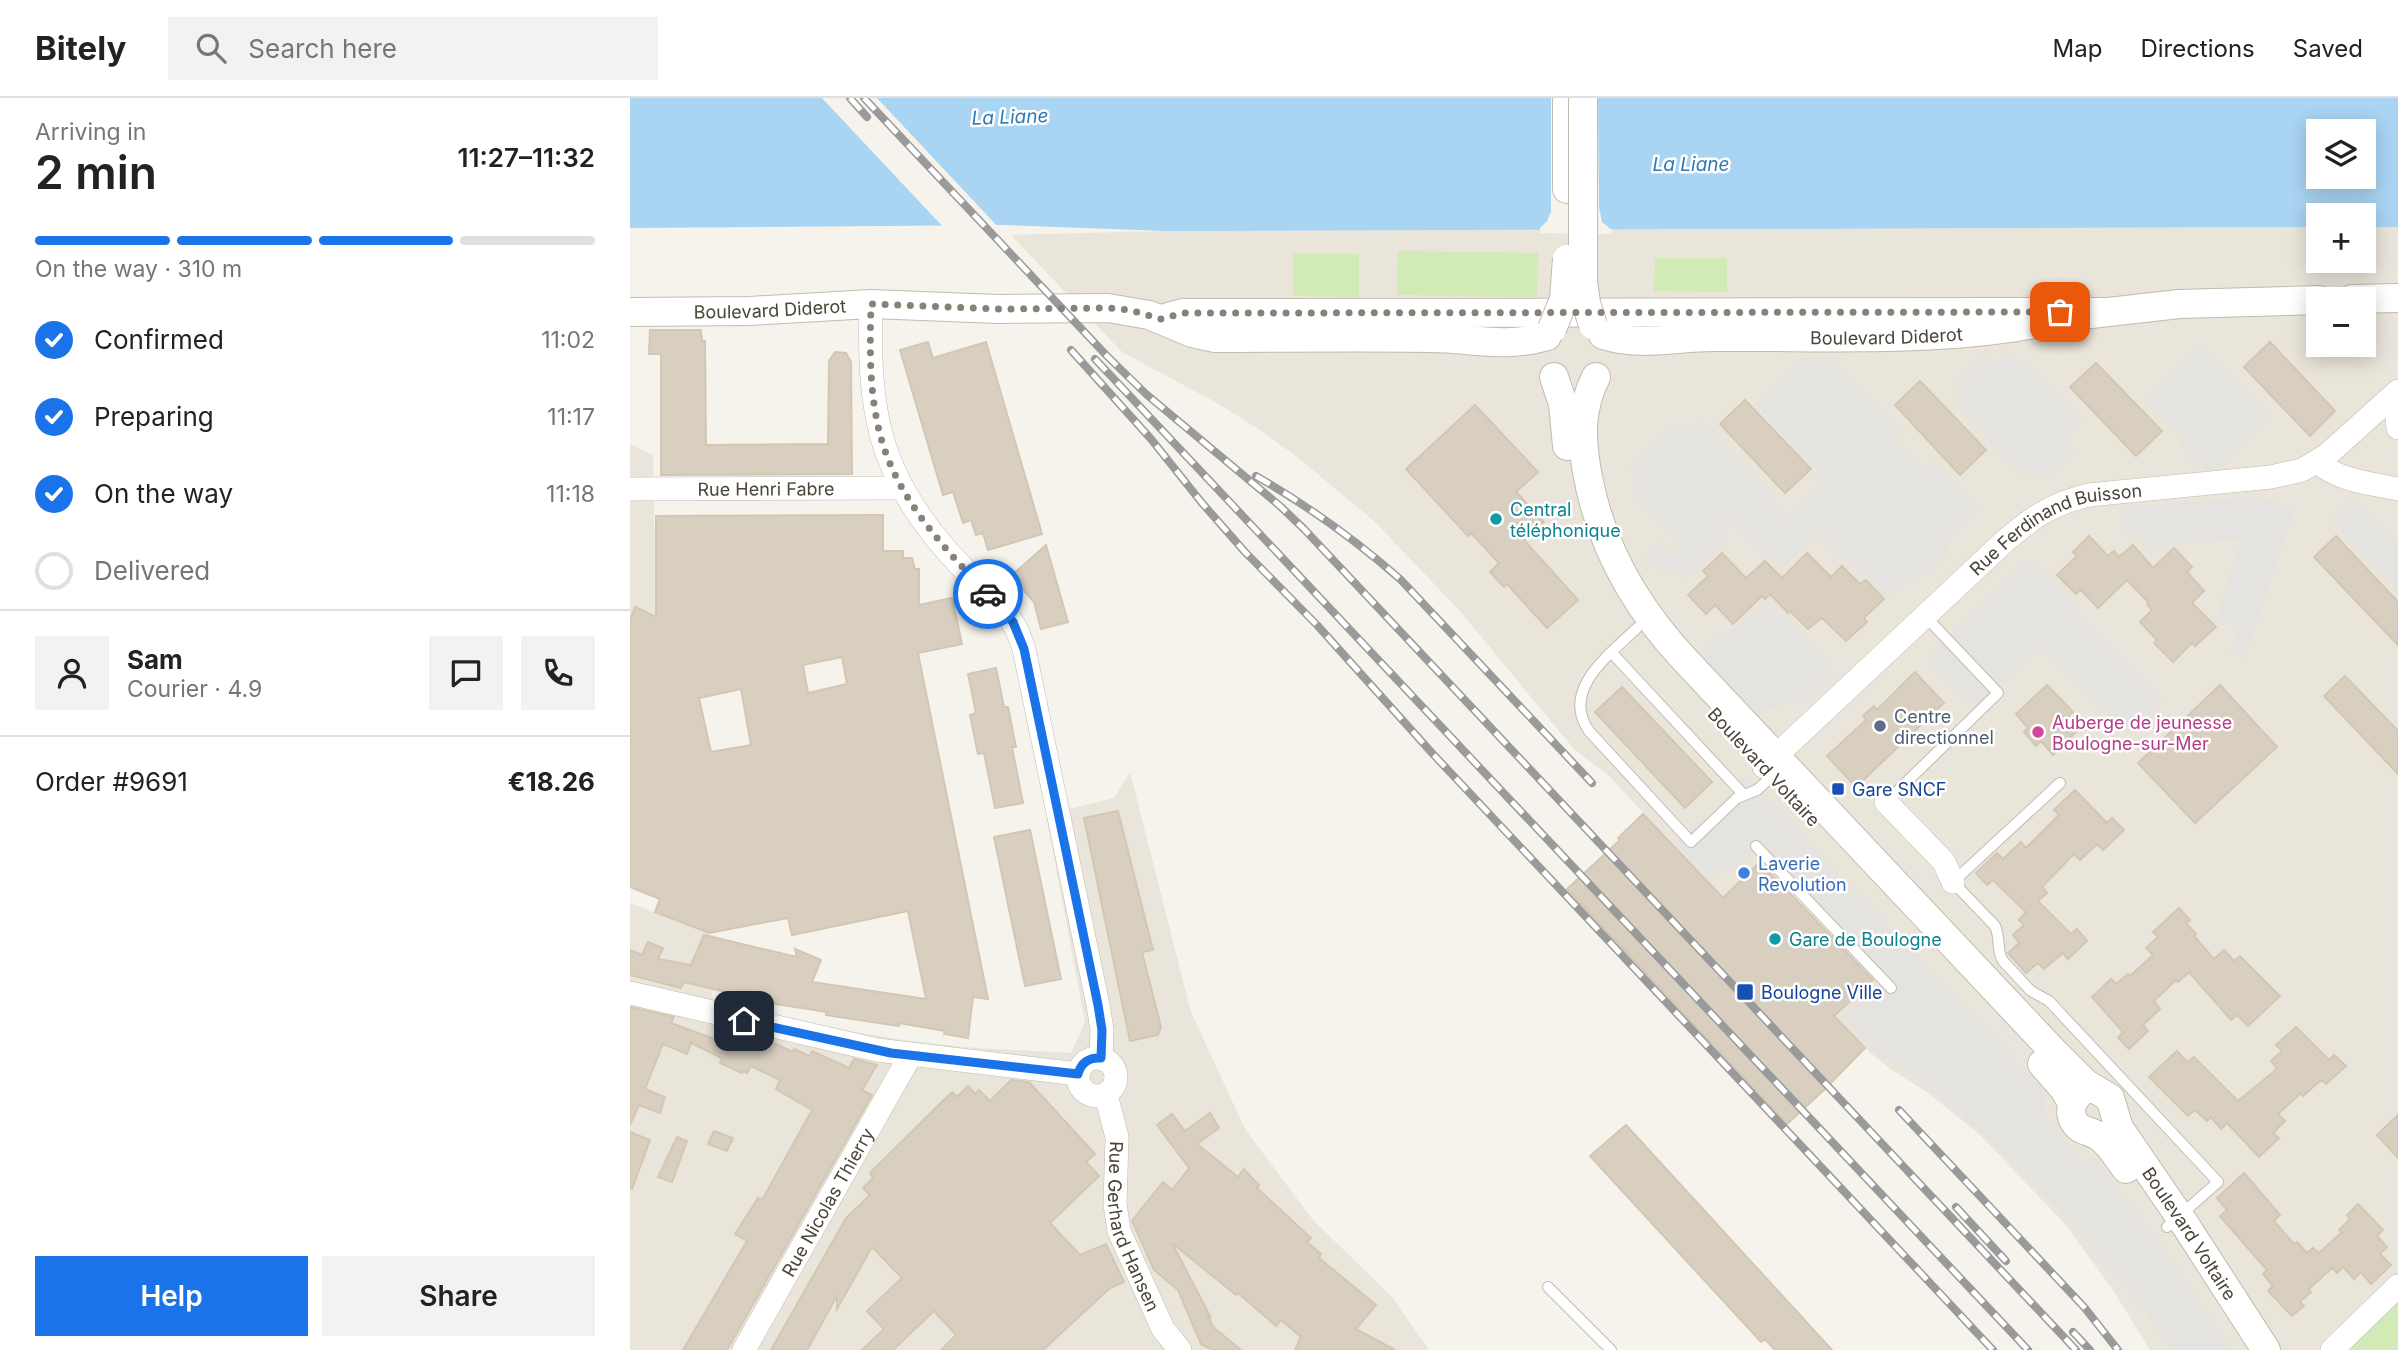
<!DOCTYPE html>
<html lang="en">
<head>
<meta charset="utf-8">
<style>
  :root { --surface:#fff; --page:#f2f2f2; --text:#222; --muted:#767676; --line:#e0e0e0; --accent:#1a73e8 }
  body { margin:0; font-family:Inter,sans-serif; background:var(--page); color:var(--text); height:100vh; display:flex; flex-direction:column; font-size:26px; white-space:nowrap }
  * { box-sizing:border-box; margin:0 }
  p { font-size:23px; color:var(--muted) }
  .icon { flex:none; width:38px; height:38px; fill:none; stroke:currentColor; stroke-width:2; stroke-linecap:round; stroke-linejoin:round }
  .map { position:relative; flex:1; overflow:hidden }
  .sheet { display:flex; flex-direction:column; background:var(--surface); width:630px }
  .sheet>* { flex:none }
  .tools { position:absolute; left:1676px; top:21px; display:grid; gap:14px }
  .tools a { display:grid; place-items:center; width:70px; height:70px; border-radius:0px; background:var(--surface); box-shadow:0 4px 18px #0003; font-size:35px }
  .pin { position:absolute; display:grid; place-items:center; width:60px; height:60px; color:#fff; margin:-30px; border-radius:14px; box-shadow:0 4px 10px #0006 }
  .courier { position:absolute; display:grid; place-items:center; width:70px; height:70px; margin:-35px; border:5px solid #1a73e8; border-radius:50%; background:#fff; color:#222; box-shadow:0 2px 9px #0007 }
  .headline em { font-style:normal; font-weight:600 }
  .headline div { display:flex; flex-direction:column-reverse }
  .headline { display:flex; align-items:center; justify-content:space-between; height:119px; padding:0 35px }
  h1 { font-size:46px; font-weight:600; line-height:52px }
  .bar { display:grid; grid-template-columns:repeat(4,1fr); gap:10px 7px; align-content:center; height:84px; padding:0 35px }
  .bar i { height:9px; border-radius:5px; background:var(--line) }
  .bar .current { background:var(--accent) }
  .bar p { grid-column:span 4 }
  .line { display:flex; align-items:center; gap:18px; padding:0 35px; border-top:2px solid var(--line) }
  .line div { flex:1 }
  .round { display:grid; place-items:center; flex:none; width:74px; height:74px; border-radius:0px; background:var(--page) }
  ol { padding:0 35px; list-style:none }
  li { display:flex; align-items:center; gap:21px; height:77px }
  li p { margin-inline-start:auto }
  li .icon { padding:7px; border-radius:50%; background:var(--accent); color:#fff; stroke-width:4 }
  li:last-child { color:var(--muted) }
  li i { width:38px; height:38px; border:4px solid var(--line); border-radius:50% }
  .button { display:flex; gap:14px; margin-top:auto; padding:14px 35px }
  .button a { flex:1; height:80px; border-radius:0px; background:var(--accent); color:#fff; font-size:28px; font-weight:600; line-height:80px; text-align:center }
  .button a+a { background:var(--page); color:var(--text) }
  header { display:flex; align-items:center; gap:42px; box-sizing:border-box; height:98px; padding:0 35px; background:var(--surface); border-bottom:2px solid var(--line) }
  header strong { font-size:33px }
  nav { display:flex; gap:38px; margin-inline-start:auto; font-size:24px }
  .search { width:490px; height:63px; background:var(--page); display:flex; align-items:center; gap:18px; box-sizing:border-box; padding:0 24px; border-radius:0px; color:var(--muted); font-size:26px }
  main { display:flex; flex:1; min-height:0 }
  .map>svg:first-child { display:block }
</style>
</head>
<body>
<header>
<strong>Bitely</strong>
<div class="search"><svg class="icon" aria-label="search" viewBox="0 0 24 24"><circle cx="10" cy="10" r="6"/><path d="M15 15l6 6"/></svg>Search here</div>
<nav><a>Map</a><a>Directions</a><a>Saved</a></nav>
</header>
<main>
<section class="sheet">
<div class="headline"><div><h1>2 min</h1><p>Arriving in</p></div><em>11:27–11:32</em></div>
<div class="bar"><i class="current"></i><i class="current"></i><i class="current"></i><i></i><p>On the way · 310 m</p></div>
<ol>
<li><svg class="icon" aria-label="check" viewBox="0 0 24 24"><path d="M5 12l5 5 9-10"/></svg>Confirmed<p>11:02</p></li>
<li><svg class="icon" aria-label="check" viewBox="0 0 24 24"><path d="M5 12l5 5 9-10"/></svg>Preparing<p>11:17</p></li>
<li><svg class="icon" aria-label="check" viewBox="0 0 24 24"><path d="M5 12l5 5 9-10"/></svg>On the way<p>11:18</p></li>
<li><i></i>Delivered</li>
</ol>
<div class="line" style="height:126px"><a class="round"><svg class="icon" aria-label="person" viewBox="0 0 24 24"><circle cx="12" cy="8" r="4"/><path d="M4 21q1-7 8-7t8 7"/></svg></a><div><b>Sam</b><p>Courier · 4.9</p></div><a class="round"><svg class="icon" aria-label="chat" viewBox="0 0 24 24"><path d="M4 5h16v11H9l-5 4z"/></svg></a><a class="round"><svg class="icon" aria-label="phone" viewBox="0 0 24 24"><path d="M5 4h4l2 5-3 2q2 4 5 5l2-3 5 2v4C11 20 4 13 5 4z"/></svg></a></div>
<div class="line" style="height:91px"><div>Order #9691</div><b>€18.26</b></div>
<div class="button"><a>Help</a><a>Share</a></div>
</section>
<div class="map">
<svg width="1768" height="1252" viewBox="0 0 1768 1252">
  <rect width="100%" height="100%" fill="#f6f3ec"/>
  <path fill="#eae5da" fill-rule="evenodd" d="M1689 129V163H1734V129H1768V1252H1520L1483 1192 1434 1125 1349 1036 1298 995 1259 970 1235 950 1204 918 1244 880 1132 762 1092 800 980 679 944 651 830 513 744 423 666 358 630 332 587 305 492 254 381 137 536 133ZM1689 201H1734V247H1689Z
    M0 346 23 357 26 519 0 557Z
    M500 674 561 914 615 1031 683 1122 762 1199 799 1252H0V805L100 844 80 902 229 935 281 943 347 950 441 955 455 924 416 717 484 700Z"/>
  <path fill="#d2eab5" d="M768 153 908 155 907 199 767 197Z
    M663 156H729V199L663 198Z
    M1025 160H1097V194L1024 193Z
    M1768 1197V1252H1710Z"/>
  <path fill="#e5e3e0" d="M1573 247 1642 317 1579 378 1548 346 1555 339 1518 301Z
    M1179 254 1195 270 1203 263 1271 333 1262 342 1290 371 1300 362 1349 412 1316 444 1321 450 1285 485 1277 477 1256 499 1217 459 1212 463 1192 442 1198 436 1193 431 1155 468 1144 457 1138 462 1099 422 1092 430 1099 437 1054 481 1045 473 1022 470 1013 460 1029 444 1042 456 1053 445 1000 390 1009 381 999 372 1046 326 1056 335 1068 324 1160 418 1197 382 1125 307Z
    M1380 254 1395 270 1400 266 1454 322 1435 340 1445 351 1414 381 1406 373 1397 381 1321 304 1332 293 1326 287 1354 259 1364 269Z
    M1626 399 1665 411 1615 561 1600 556 1609 529 1586 522 1611 441 1513 449 1512 435 1491 436 1489 409Z
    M1724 401 1768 447V493L1702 423Z
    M1396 461 1533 600 1498 636 1412 549 1349 612 1297 560Z
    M1143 509 1202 571 1169 603 1140 610 1129 619 1071 556 1095 533 1098 535 1122 512 1132 521Z
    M1117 678 1408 987 1415 996 1414 1017 1452 1064 1462 1058 1524 1138 1600 1252H1539L1517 1216 1490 1180 1414 1096 1354 1037 1279 974 1250 958 1213 919 1250 886 1124 754 1105 771 1079 778 1046 745Z"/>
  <path fill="#a9d4f2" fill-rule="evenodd" d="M0 0H1768V129H1734V117H1689V129L536 133 374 127 0 130ZM1689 33H1734V79H1689Z"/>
  <path fill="#f6f3ec" d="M192 0H247L370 131H315Z
    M921 0H968L969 109 972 124 982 132V136L910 135V130L917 123 921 114Z"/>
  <path fill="#d8cfc1" stroke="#d3c7b4" stroke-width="2" fill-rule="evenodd" d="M20 232H71L72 243H75L76 347 198 346 199 263 205 254 216 255 221 264 222 376 31 377V256H19Z
    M298 244 303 260 356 244 412 436 358 452 353 435 346 437 341 422 333 425 323 394 313 397 270 252Z
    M1640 244 1705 313 1680 338 1614 269Z
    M1466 265 1532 333 1506 358 1440 289Z
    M1290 283 1356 352 1330 377 1265 307Z
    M1115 302 1181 371 1155 395 1090 326Z
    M845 307 908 374 886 394 914 424 894 442 948 502 917 530 877 486 874 489 860 474 869 465 841 435 838 438 776 371Z
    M253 417V453H273V460H282L285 471H289V507L322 500 332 546 288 555 358 901 343 899 338 940 314 936 315 933 269 925V928L196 917 197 914 146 906 54 884 51 890 0 877V852L12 857 18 844 33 850 28 861 61 867 74 837 167 859 165 851 191 862 182 884 296 901 278 813 162 837 158 820 79 835 25 814 30 801 0 789V523L5 509 26 519V418ZM212 559 217 586 178 595 173 567ZM111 591 121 647 81 654 69 600Z
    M1459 438 1478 458 1484 453 1489 459 1503 447 1523 470 1544 450 1562 469 1557 474 1574 493 1562 505 1586 529 1565 548 1562 545 1543 564 1524 545 1527 542 1510 524 1522 512 1517 506 1518 504 1497 482 1468 510 1451 492 1446 496 1427 477 1447 458 1443 454Z
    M1706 438 1768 504V547L1684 459Z
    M416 447 438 524 411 531 404 504 381 478Z
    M1092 455 1116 480 1135 463 1152 480 1177 455 1201 479 1212 468 1230 486 1236 482 1254 501 1234 520 1237 524 1216 543 1192 520 1178 531 1160 513 1158 515 1140 496 1135 501 1132 498 1103 526 1085 507 1076 516 1058 497 1078 478 1073 473Z
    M366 570 374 609H378L386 649H382L393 705 365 710 354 655 348 656 340 617 346 615 338 576Z
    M1285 574 1314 605 1226 689 1197 658 1236 622 1233 618 1244 608 1247 612Z
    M1715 578 1768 633V676L1694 598Z
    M1417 587 1443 614 1438 618 1449 631 1423 657 1411 643 1406 648 1405 647 1394 634 1398 630 1386 616Z
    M1590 587 1647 649 1565 725 1508 665Z
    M992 589 1082 684 1055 710 965 614Z
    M1445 692 1477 725 1482 720 1494 732 1473 752 1467 746 1450 762 1444 756 1412 789 1417 795 1408 803 1441 836 1447 831 1457 843 1438 861 1433 855 1414 871 1408 865 1396 875 1378 855 1389 845 1383 837 1394 827 1389 822 1396 814 1363 782 1357 787 1346 775 1367 755 1373 761 1391 744 1396 750 1429 717 1424 712Z
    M488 713 523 852 512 854 531 929 528 937 500 943 454 720Z
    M1013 716 1093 800 1130 764 1243 882 1204 918 1235 950 1195 991 1157 1026 937 791 990 742 988 740Z
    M400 732 431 881 395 888 364 739Z
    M1549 810 1560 822 1556 825 1566 836 1564 838 1584 861 1594 852 1604 863 1610 858 1650 898 1618 928 1607 917 1601 922 1559 874 1548 884 1546 882 1524 903 1530 911 1513 927 1518 933 1499 951 1488 940 1493 934 1462 899 1481 881 1486 886 1498 876 1500 878 1523 857 1516 850 1528 839 1523 834Z
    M0 909 44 919 41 925 90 943 94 931 135 941 163 954 164 951 179 958 182 953 219 970 224 961 247 967 232 992 242 997 97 1252H53L117 1143 105 1136 128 1100 132 1102 182 1012 146 991 150 982 121 968 117 975 113 973 112 975 90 965 92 960 61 945 57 956 33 946 15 991 35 999 30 1015 9 1007 0 1027Z
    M1666 929 1699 962 1704 957 1716 968 1696 986 1691 982 1673 998 1671 995 1648 1016 1655 1023 1643 1035 1649 1040 1629 1059 1597 1025 1591 1031 1581 1019 1577 1023 1565 1012 1558 1018 1519 979 1547 953 1557 964 1564 959 1608 1003 1647 971 1641 963 1652 953 1646 947Z
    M381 982 399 984 465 1056 456 1064 469 1078 420 1125 450 1157 476 1146 494 1184 480 1190 413 1252H311L326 1237 304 1213 263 1252H232L254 1231 237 1213 272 1180 242 1149 207 1211V1198L177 1252H141L216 1120 240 1097 233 1090 243 1080 240 1075 322 994 327 999 338 988 345 996 349 992 360 1003Z
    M580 1015 589 1030 567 1046 608 1079 614 1071 629 1087 627 1090 681 1140 677 1144 691 1156 689 1160 746 1207 726 1231 765 1252H665L671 1239 651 1222 646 1228 608 1195 606 1197 542 1145 581 1220 578 1218 583 1229 611 1252H583L571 1246 548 1192 524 1172 502 1123 533 1084 542 1092 559 1070 527 1027 542 1016 555 1033Z
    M1768 1017V1060L1747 1037Z
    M996 1027 1202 1252H1145L1135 1241 1131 1244 960 1058Z
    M84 1033 103 1040 97 1053 78 1046Z
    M0 1034 20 1042 2 1091 0 1090Z
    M47 1039 57 1043 42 1084 28 1079Z
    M1614 1075 1650 1117 1644 1123 1664 1146 1667 1144 1677 1155 1683 1150 1689 1155 1712 1134 1709 1132 1720 1121 1717 1117 1728 1106 1753 1132 1747 1138 1757 1149 1750 1156 1761 1167 1741 1186 1731 1174 1724 1181 1713 1169 1707 1175 1702 1170 1679 1191 1681 1194 1670 1204 1674 1208 1662 1218 1638 1193 1643 1188 1633 1176 1637 1172 1590 1118 1597 1112 1587 1100Z"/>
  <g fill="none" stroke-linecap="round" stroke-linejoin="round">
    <g stroke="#c2bbae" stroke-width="12">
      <path id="service" d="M1007 530C980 556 930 592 959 633L1061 744 1107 700 1127 692 1152 669
        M982 555 1113 696
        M1430 685 1323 784 1365 828C1371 840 1366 853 1373 863L1401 893 1419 903 1588 1084 1537 1129
        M1256 704 1368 595 1295 518
        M1126 748 1261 890
        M918 1189 981 1252"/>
    </g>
    <g stroke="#c2bbae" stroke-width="24">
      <g id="minor">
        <path d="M241 206C238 309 247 374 318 454 337 475 358 495 377 516L387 532 394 551 468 907 472 932 471 960"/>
        <path d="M1759 302 1767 318 1768 330"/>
        <path d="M1687 364C1710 383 1739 385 1768 391"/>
        <path id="s1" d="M0 391 272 390"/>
        <path id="s2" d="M1134 669 1375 443C1403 419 1422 406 1459 397L1641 379 1672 372 1697 357 1768 293"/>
        <path d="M1256 704 1314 764 1323 784"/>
        <path d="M0 895 247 952 448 976"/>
        <circle cx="467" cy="979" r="19"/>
        <path id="s3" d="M476 997 487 1039 485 1106 489 1133 533 1231 550 1252"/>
        <path id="s4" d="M114 1252 280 958"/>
        <path d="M1702 1252 1768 1188"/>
      </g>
    </g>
    <g stroke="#c2bbae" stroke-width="30">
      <g id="tertiary">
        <path d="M937 0V91"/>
        <path d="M1722 201 1768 200"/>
        <path id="s5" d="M0 214 119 213 241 206 368 211 478 210 519 217 562 235 585 240C657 240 729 239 800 240 843 240 873 251 917 238"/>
        <path d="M1461 216 1549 206 1689 202"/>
        <path d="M531 221 553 215H595L1477 214"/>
        <path id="s6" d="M973 237C1010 249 1046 239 1084 239 1190 238 1299 245 1404 226"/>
        <path d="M924 279 933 306 937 348"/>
        <path id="s7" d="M966 279C950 310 951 340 957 374 970 448 1005 509 1056 563L1426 956 1455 985 1480 1000 1489 1030 1556 1128 1636 1252"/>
        <path d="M1412 966 1434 991 1442 1005"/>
        <path d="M1454 992C1441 1000 1435 1019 1450 1030 1457 1034 1464 1034 1471 1040 1481 1048 1488 1060 1496 1071"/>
      </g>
    </g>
    <use href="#service" stroke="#fff" stroke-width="10"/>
    <use href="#minor" stroke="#fff" stroke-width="23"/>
    <use href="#tertiary" stroke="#fff" stroke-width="28"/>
    <g stroke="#9a9a9a" stroke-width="8">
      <path id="rail" d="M220 0 237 19
        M234 0 477 258 516 296 650 408 674 431 1446 1252
        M441 252 521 341 572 405 615 454 687 527 802 655 1363 1252
        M465 261 1398 1252
        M626 378C678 408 726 442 771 482L962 685
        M1269 1012 1454 1209 1488 1252
        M1326 1109 1376 1163
        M1443 1234 1460 1252"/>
    </g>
    <use href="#rail" stroke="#fff" stroke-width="5" stroke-dasharray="16" stroke-linecap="butt"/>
    <g stroke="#c2bbae" stroke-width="30" stroke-linecap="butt">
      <path id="tertiary-bridge" d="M953 0V184L956 205 963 227
        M922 231 934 201 937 161"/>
    </g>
    <use href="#tertiary-bridge" stroke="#fff" stroke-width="28"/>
  </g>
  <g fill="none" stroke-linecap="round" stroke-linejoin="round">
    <path stroke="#878178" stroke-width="7" stroke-dasharray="0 12.6" d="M358 496C310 446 260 393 247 323 239 285 240 244 241 206L369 211 478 210 500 212 531 221 553 215H595L1430 214"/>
    <path stroke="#1a73e8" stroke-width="9" d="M114 923 261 955 448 976C451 965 459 959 471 960L472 932 468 907 394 551 383 524 358 496"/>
  </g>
  <g fill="#0f9aa8" stroke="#fff" stroke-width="2.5">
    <circle cx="866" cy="421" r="7"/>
    <circle cx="1145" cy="841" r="7"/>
  </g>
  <circle fill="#5c6f8a" stroke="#fff" stroke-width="2.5" cx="1250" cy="628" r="7"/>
  <circle fill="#d1479c" stroke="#fff" stroke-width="2.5" cx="1408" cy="634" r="7"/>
  <g fill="#1a4fb4" stroke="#fff" stroke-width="2.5">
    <rect x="1201" y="684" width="14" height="14" rx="3.5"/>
    <rect x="1106" y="885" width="18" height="18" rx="3.5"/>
  </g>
  <circle fill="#3f7fe0" stroke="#fff" stroke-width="2.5" cx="1114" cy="775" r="7"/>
  <g text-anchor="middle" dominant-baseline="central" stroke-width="5" stroke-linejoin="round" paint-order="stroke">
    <g font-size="18" fill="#4b4439" stroke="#fff">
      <text stroke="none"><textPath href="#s5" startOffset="140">Boulevard Diderot</textPath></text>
      <text stroke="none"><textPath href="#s6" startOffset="284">Boulevard Diderot</textPath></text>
      <text stroke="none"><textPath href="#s1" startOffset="136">Rue Henri Fabre</textPath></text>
      <text stroke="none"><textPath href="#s2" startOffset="383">Rue Ferdinand Buisson</textPath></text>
      <text transform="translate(1134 669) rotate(47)">Boulevard Voltaire</text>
      <text stroke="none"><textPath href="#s4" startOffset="170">Rue Nicolas Thierry</textPath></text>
      <text stroke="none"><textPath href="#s3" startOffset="136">Rue Gerhard Hansen</textPath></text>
      <text stroke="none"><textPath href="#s7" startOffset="1082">Boulevard Voltaire</textPath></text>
    </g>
    <g font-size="18" fill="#0d838f" stroke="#fff" text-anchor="start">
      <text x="880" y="411">Central<tspan x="880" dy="21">téléphonique</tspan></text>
      <text x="1159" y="841">Gare de Boulogne</text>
    </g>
    <g font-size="18" fill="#4e5e75" stroke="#fff" text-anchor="start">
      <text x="1264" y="618">Centre<tspan x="1264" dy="21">directionnel</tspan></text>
    </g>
    <g font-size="18" fill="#b23c85" stroke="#fff" text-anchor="start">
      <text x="1422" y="624">Auberge de jeunesse<tspan x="1422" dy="21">Boulogne-sur-Mer</tspan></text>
    </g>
    <g font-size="18" fill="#164399" stroke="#fff" text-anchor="start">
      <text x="1222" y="691">Gare SNCF</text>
      <text x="1131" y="894">Boulogne Ville</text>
    </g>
    <g font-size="18" fill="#366cbe" stroke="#fff" text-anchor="start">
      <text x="1128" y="765">Laverie<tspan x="1128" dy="21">Revolution</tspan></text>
    </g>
    <g font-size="19" font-style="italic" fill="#2e7ab2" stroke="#fff">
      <text transform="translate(380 19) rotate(-2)">La Liane</text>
      <text x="1061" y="66">La Liane</text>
    </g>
  </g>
</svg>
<div class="tools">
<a><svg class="icon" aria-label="layers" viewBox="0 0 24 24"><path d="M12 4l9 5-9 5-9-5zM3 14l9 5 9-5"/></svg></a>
<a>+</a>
<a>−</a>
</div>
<div class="pin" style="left:1430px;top:214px;background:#ea580c"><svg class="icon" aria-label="bag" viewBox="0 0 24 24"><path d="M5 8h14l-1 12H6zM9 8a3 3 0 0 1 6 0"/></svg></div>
<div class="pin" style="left:114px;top:923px;background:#1f2937"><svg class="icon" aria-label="home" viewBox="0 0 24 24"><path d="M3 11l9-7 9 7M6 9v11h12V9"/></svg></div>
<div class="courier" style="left:358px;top:496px"><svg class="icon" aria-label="car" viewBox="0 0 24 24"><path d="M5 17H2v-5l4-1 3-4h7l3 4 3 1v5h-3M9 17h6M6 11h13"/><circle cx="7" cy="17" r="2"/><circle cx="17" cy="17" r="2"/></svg></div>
</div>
</main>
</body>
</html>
